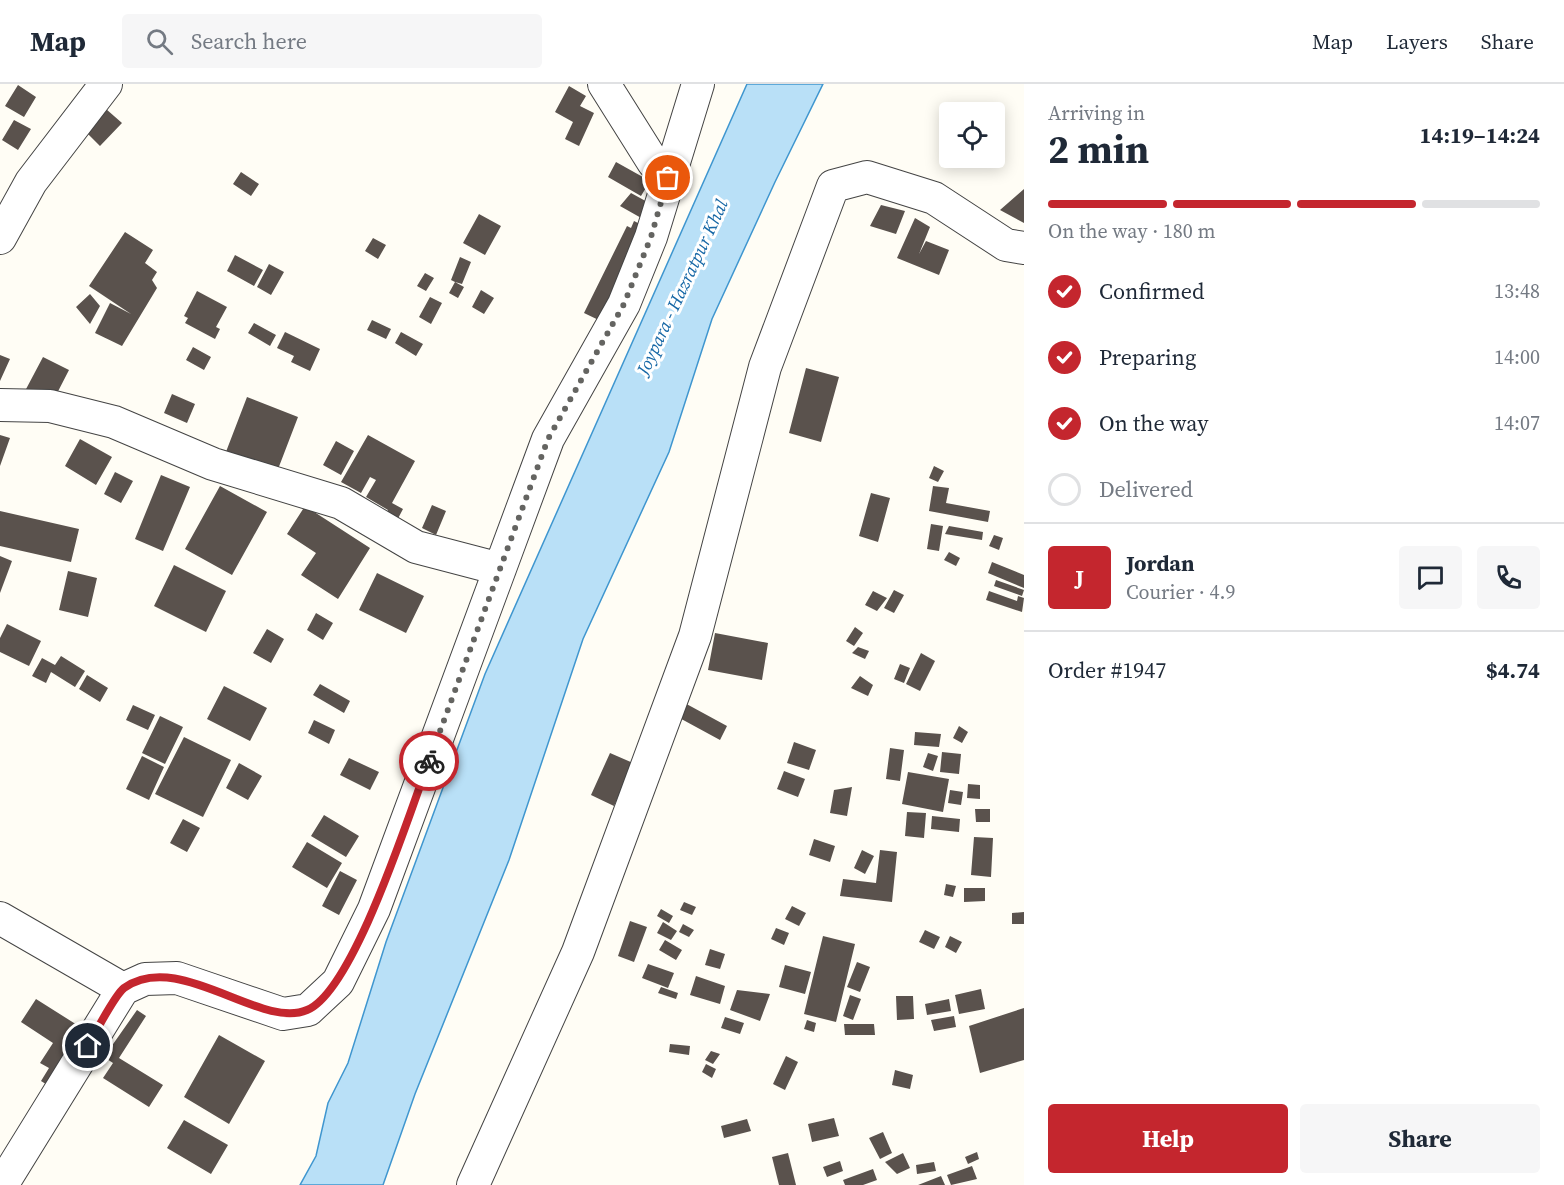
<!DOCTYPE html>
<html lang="en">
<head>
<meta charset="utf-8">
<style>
  :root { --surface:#fff; --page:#f6f6f7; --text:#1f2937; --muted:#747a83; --line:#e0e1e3; --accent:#c4262e }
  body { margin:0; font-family:"Source Serif 4",serif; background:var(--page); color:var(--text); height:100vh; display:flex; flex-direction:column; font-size:22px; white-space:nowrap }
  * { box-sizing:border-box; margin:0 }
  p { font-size:20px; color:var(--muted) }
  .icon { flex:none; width:33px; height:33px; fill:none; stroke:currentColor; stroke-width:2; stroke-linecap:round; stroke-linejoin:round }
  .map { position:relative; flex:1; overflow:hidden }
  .sheet { display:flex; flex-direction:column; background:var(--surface); width:540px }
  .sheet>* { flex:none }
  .buttons { position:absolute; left:939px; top:18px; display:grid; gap:12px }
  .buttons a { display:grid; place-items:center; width:66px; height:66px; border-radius:6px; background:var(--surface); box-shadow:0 3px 15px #0003; font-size:30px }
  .pin { position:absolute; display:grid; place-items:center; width:51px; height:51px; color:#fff; margin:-26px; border:3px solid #fff; border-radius:50%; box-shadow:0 2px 6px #0007 }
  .courier { position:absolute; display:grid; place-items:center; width:60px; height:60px; margin:-30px; border:4px solid #c4262e; border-radius:50%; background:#fff; color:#222; box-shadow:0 2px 8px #0007 }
  .headline em { font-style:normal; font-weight:700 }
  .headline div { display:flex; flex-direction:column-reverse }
  .headline { display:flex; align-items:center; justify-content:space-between; height:102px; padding:0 24px }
  h1 { font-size:39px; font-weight:700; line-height:45px }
  .bar { display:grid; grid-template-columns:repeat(4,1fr); gap:9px 6px; align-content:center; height:72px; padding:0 24px }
  .bar i { height:8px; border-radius:4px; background:var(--line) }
  .bar .on { background:var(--accent) }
  .bar p { grid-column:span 4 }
  .line { display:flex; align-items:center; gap:15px; padding:0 24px; border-top:2px solid var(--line) }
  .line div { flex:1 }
  .round { display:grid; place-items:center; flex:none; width:63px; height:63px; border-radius:6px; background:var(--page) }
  ol { padding:0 24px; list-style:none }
  li { display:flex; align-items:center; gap:18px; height:66px }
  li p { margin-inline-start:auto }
  li .icon { padding:6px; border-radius:50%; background:var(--accent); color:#fff; stroke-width:4 }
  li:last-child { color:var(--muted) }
  li i { width:33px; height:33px; border:3px solid var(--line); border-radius:50% }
  .action { display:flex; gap:12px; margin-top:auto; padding:12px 24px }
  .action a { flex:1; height:69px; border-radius:6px; background:var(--accent); color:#fff; font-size:24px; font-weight:700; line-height:69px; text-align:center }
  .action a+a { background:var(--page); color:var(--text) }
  header { display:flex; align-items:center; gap:36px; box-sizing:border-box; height:84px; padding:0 30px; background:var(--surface); border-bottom:2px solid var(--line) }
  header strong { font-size:28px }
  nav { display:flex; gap:33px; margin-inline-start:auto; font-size:21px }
  .search { width:420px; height:54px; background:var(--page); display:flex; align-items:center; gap:15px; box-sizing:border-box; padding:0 21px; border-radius:6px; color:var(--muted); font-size:22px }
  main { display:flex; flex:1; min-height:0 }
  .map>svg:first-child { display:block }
</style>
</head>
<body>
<header>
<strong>Map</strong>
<div class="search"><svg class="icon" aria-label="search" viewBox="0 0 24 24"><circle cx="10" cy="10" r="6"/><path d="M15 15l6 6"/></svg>Search here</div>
<nav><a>Map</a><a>Layers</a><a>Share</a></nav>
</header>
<main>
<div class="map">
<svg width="1024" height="1101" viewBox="0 0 1024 1101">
  <rect width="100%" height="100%" fill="#fffdf5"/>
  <path fill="#b9e0f7" stroke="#3f96cf" stroke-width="1.5" d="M747 0H823L775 98 712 235 669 368 583 555 509 776 415 1010 383 1101H300L316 1072 328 1019 348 979 386 858 485 590Z"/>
  <path fill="#5a524d" d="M18 1 36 13 24 33 5 22Z
    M569 2 586 12 580 22 594 29 579 62 565 55 573 38 555 28Z
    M106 25 122 39 100 62 85 47Z
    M14 36 31 45 18 66 2 56Z
    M616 78 650 97 641 112 608 93Z
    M241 88 259 100 251 112 233 100Z
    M1024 105V139L1000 126Z
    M631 109 651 120 643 135 620 122Z
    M881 121 905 127 896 150 870 142Z
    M479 130 501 142 485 171 463 159Z
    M915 134 930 143 919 170 926 157 949 166 939 191 897 174Z
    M634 137 650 145 607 240 584 229 627 142 631 144Z
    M125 148 153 166 145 179 157 188 152 196 157 204 122 262 95 249 110 219 131 230 89 202Z
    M373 154 386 161 378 175 365 167Z
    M235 171 263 186 254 202 227 187Z
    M460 173 471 178 462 200 455 198 464 203 458 214 449 209 455 198 451 196Z
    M269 180 284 188 271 211 257 203Z
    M425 189 434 194 426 207 417 202Z
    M481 206 494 214 484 230 472 223Z
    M197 207 227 223 216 243 220 245 215 255 185 239 188 234 184 232Z
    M90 210 100 222 90 240 76 223Z
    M430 213 442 219 431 240 419 233Z
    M372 236 391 245 386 255 367 246Z
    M254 239 276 251 270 262 248 249Z
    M285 248 320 265 310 287 291 278 294 272 277 264Z
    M401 248 423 260 416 272 395 259Z
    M193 263 211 273 204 286 186 276Z
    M0 271 10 275 0 297Z
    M43 273 69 286 51 321 25 307Z
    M806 284 839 293 821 358 789 349Z
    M172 310 195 320 187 339 164 329Z
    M247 313 298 333 275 393 224 373Z
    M0 351 10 354 0 382Z
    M368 351 415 377 392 419 403 425 393 444 382 438 388 426 366 413 376 396 370 393 361 409 341 398Z
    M80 355 112 373 96 401 65 382Z
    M336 357 354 367 341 391 323 381Z
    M934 382 944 387 938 398 929 394Z
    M115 388 133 397 121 419 104 410Z
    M161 391 190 403 163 467 135 455Z
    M220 402 267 428 232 491 185 465Z
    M933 402 949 404 946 419 990 427 988 438 929 427Z
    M871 409 890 414 878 458 859 452Z
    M432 421 446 427 436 451 422 444Z
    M305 422 370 464 338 515 301 491 316 469 287 450Z
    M0 427 79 445 71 478 0 462Z
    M931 440 943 442 939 467 927 465Z
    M949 442 983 448 982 456 945 450Z
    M994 451 1003 454 999 466 989 462Z
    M949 468 960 474 956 482 944 476Z
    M0 472 12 477 0 509Z
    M992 478 1024 491V504L988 489Z
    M174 481 226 507 206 548 154 522Z
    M68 487 97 494 88 533 59 526Z
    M377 489 424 512 406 549 359 526Z
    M996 496 1024 506 1022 512 994 502Z
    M894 506 904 511 894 529 884 524Z
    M873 507 887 514 877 527 865 521Z
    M989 507 1017 517 1018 512 1024 514 1022 528 986 516Z
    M316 529 333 539 323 556 307 546Z
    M7 540 41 557 29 582 0 568V554Z
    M855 543 863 549 854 562 846 557Z
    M267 545 284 555 271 579 253 569Z
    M715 549 768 559 762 596 708 586Z
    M858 563 869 567 865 575 852 569Z
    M921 569 935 577 920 607 906 600Z
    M61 572 85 587 75 603 51 588 46 599 32 592 42 574 55 581Z
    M900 580 910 584 904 599 894 595Z
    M87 591 108 604 100 618 79 605Z
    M860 592 873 601 868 612 851 604Z
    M320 600 350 617 344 629 313 611Z
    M224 602 267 624 250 657 207 635Z
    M681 617 727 642 720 656 674 631Z
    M133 621 155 631 148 646 126 636Z
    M160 632 183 643 165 680 142 669Z
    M314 636 335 646 329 660 308 649Z
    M959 642 968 648 962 659 953 654Z
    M915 648 941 650 939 663 914 661Z
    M184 653 231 676 203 733 155 710Z
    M794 658 816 666 809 686 787 679Z
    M890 664 904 666 900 697 886 695Z
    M942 668 961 670 959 690 940 688Z
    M610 669 633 679 614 722 591 711Z
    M928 669 938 672 933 687 923 683Z
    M142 672 164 683 149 716 126 705Z
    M349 674 379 688 370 706 340 691Z
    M239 679 262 692 248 716 226 704Z
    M784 687 805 695 798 713 777 705Z
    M908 688 949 695 943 728 902 720Z
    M968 700 980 701V715L967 714Z
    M852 703 847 732 830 729 834 706Z
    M950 706 963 708 961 721 948 719Z
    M975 725H990V738H976Z
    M907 728 926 729 924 754 905 752Z
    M324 731 359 752 346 773 311 752Z
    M932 732 960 735 959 748 931 745Z
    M183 735 200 744 187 768 170 759Z
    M974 753 993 754 991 793 971 791Z
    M814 755 835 762 830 778 809 771Z
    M307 758 342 779 327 804 292 783Z
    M862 766 874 772 865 790 854 784Z
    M880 766 897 768 892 818 840 812 843 795 876 799Z
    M340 787 357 796 339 831 322 822Z
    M946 800 956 802 953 813 944 811Z
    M964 804H985V817L964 818Z
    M684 818 696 823 692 831 680 826Z
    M792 822 806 829 799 842 785 835Z
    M661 825 673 832 669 839 657 832Z
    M1024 828V840H1012V829Z
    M630 837 647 843 634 878 618 872Z
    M663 838 677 847 671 856 657 849Z
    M683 840 694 846 689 853 679 848Z
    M776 844 789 849 784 861 771 855Z
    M925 846 940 853 934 865 919 858Z
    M823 852 855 860 836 938 804 930Z
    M950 852 962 858 956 869 945 863Z
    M665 856 682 866 676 876 659 866Z
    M710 865 725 870 720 885 705 881Z
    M857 878 870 883 860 908 847 903Z
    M648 880 674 889 668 904 642 894Z
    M785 881 811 888 805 910 779 903Z
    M696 892 725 902 720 920 690 911Z
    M661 903 678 909 676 915 658 909Z
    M981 905 985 925 959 930 955 911Z
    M737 906 770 910 760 937 730 926Z
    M850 911 861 915 853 936 843 932Z
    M896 912H913L914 935 897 936Z
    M36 915 93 951 57 1007 41 997 49 984 40 979 53 959 21 938Z
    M949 915 951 927 927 931 925 920Z
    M1024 924V976L980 989 969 942Z
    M137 926 146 932 119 974 163 1001 149 1023 103 994 113 979 104 973Z
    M954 932 956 943 934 947 931 936Z
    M725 933 744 939 740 950 721 944Z
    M807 936 816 939 814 948 804 945Z
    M844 940H874L875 951H845Z
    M219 951 265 977 229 1040 184 1013Z
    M670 960 690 962 689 971 669 968Z
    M711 967 720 970 713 980 705 976Z
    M786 972 798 978 785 1006 773 1000Z
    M706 980 716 985 712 994 702 988Z
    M895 986 913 991 910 1005 892 1001Z
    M834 1034 839 1052 812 1058 808 1040Z
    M747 1035 751 1047 724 1054 721 1042Z
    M184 1036 228 1061 211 1090 167 1064Z
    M883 1048 892 1069 880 1075 869 1054Z
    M977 1068 979 1075 968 1080 965 1073Z
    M788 1069 796 1101H779L772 1073Z
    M903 1069 910 1084 897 1090 885 1078Z
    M840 1077 843 1087 827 1093 823 1083Z
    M934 1078 936 1087 917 1090 916 1081Z
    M972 1082 977 1095 951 1101 947 1091Z
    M873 1085 877 1096 863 1101H845L843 1096Z
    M941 1092 945 1101H918Z"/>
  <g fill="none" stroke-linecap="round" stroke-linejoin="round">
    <g stroke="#444" stroke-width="34">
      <path id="minor" d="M604 0 653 78 668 94
        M0 154 31 98 106 0
        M0 321 50 322 114 338 213 380 341 419 416 463 500 485
        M0 834 123 905
        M2 1101 123 905 145 895 177 894 283 930 308 926 338 898 374 825 548 355 624 220 651 153 698 0
        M473 1101 578 868 695 552 765 283 833 102 867 93 934 114 1006 161 1024 164"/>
    </g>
    <use href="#minor" stroke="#fff" stroke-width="32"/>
  </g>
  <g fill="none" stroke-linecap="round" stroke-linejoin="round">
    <path stroke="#646461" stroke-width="6" stroke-dasharray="0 10.8" d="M429 677 548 355 624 220 651 153 668 94"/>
    <path stroke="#c4262e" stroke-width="8" d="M88 962C95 949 115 911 124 904 179 865 260 946 307 926 354 907 410 727 429 677"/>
  </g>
  <g text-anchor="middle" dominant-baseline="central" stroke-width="6" stroke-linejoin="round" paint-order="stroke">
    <g font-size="18" font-style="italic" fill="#1768a6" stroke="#fff">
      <text transform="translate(682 203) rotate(-65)">Joypara - Hazratpur Khal</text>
    </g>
  </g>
</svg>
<div class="buttons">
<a><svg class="icon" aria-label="locate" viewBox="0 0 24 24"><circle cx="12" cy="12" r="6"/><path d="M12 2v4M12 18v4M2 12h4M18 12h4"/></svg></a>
</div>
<div class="pin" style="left:668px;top:94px;background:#ea580c"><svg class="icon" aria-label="bag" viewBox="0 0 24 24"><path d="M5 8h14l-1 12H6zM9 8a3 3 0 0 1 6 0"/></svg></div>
<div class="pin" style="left:88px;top:962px;background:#1f2937"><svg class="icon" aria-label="home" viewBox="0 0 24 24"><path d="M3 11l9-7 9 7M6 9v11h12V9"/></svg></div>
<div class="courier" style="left:429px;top:677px"><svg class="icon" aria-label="bike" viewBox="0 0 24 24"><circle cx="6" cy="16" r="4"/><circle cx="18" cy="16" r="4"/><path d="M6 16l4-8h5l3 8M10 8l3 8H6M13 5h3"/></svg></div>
</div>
<section class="sheet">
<div class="headline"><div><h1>2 min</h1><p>Arriving in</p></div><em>14:19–14:24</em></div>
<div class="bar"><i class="on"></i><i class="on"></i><i class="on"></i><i></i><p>On the way · 180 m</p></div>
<ol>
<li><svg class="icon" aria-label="check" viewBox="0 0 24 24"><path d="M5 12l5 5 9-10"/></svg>Confirmed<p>13:48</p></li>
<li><svg class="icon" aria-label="check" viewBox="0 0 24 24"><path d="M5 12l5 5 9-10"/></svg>Preparing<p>14:00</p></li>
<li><svg class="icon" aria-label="check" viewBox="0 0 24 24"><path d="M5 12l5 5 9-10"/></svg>On the way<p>14:07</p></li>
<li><i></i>Delivered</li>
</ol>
<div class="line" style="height:108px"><b class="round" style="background:var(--accent);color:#fff">J</b><div><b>Jordan</b><p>Courier · 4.9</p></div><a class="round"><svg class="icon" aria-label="chat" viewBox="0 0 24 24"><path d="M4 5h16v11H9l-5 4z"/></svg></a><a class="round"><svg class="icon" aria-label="phone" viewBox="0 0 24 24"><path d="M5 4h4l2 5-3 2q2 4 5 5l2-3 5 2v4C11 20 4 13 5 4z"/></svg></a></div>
<div class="line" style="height:78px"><div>Order #1947</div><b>$4.74</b></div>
<div class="action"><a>Help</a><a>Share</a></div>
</section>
</main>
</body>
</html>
